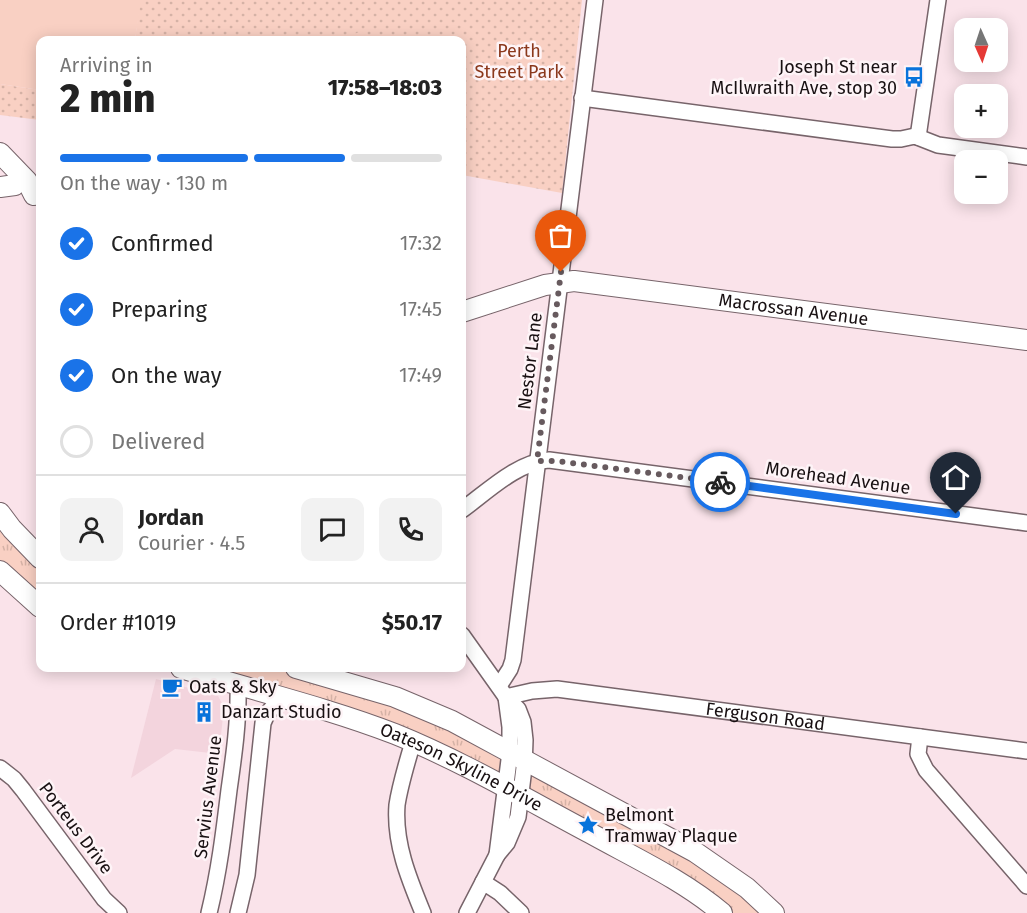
<!DOCTYPE html>
<html lang="en">
<head>
<meta charset="utf-8">
<style>
  :root { --surface:#fff; --page:#f2f2f2; --text:#222; --muted:#767676; --line:#e0e0e0; --accent:#1a73e8 }
  body { margin:0; font-family:"Fira Sans",sans-serif; background:var(--page); color:var(--text); height:100vh; display:flex; flex-direction:column; font-size:22px; white-space:nowrap }
  * { box-sizing:border-box; margin:0 }
  p { font-size:20px; color:var(--muted) }
  .icon { flex:none; width:33px; height:33px; fill:none; stroke:currentColor; stroke-width:2; stroke-linecap:round; stroke-linejoin:round }
  .map { position:relative; flex:1; overflow:hidden }
  .side { position:absolute; left:36px; top:36px; width:430px; height:636px; display:flex; flex-direction:column; background:var(--surface); border-radius:12px; box-shadow:0 3px 15px #0003 }
  .side>* { flex:none }
  .needle { width:39px; rotate:177deg }
  .buttons { position:absolute; left:954px; top:18px; display:grid; gap:12px }
  .buttons a { display:grid; place-items:center; width:54px; height:54px; border-radius:12px; background:var(--surface); box-shadow:0 3px 15px #0003; font-size:30px }
  .pin { position:absolute; display:grid; place-items:center; width:51px; height:51px; color:#fff; margin:-62px -26px; border-radius:50% 50% 50% 0; rotate:-45deg; box-shadow:0 0 6px #0007 }
  .pin .icon { rotate:45deg }
  .courier { position:absolute; display:grid; place-items:center; width:60px; height:60px; margin:-30px; border:4px solid #1a73e8; border-radius:50%; background:#fff; color:#222; box-shadow:0 2px 8px #0007 }
  .head em { font-style:normal; font-weight:800 }
  .head div { display:flex; flex-direction:column-reverse }
  .head { display:flex; align-items:center; justify-content:space-between; height:102px; padding:0 24px }
  h1 { font-size:39px; font-weight:800; line-height:45px }
  .bar { display:grid; grid-template-columns:repeat(4,1fr); gap:9px 6px; align-content:center; height:72px; padding:0 24px }
  .bar i { height:8px; border-radius:4px; background:var(--line) }
  .bar .selected { background:var(--accent) }
  .bar p { grid-column:span 4 }
  .line { display:flex; align-items:center; gap:15px; padding:0 24px; border-top:2px solid var(--line) }
  .line div { flex:1 }
  .round { display:grid; place-items:center; flex:none; width:63px; height:63px; border-radius:12px; background:var(--page) }
  ol { padding:0 24px; list-style:none }
  li { display:flex; align-items:center; gap:18px; height:66px }
  li p { margin-inline-start:auto }
  li .icon { padding:6px; border-radius:50%; background:var(--accent); color:#fff; stroke-width:4 }
  li:last-child { color:var(--muted) }
  li i { width:33px; height:33px; border:3px solid var(--line); border-radius:50% }
  .map>svg:first-child { display:block }
</style>
</head>
<body>
<div class="map">
<svg width="1027" height="913" viewBox="0 0 1027 913">
  <defs>
    <pattern id="grass-tufts" width="24" height="20" patternUnits="userSpaceOnUse" patternTransform="scale(1.5)"><rect width="24" height="20" fill="#f9d0c3"/><path d="M3 7l-1-3M5 7V3M7 7l1-3M15 17l-1-3M17 17v-4M19 17l1-3" fill="none" stroke="#d5b2a6"/></pattern>
    <pattern id="park-dots" width="8" height="8" patternUnits="userSpaceOnUse" patternTransform="scale(1.5)"><rect width="8" height="8" fill="#f9d0c3"/><path d="M2 2h.1M6 6h.1" fill="none" stroke="#d5b2a6" stroke-width="1.8" stroke-linecap="round"/></pattern>
  </defs>
  <rect width="100%" height="100%" fill="#fae3ea"/>
  <path fill="#f3d4dd" d="M156 679 218 696 224 707 219 754 175 749 131 778Z"/>
  <path fill="url(#grass-tufts)" d="M0 520 40 564V602L0 565Z
    M194 668H283L395 701 504 753 502 776Z
    M535 773 677 846 770 913H727L526 795 528 774Z"/>
  <path fill="url(#park-dots)" d="M140 0H582L562 193 462 175V40H135Z
    M0 84 40 90V120L0 115Z"/>
  <path fill="#f9d0c3" d="M0 0H141L135 40H40V90L0 84Z
    M361 31 372 40H348L350 36Z"/>
  <g fill="none" stroke-linecap="round" stroke-linejoin="round">
    <g stroke="#77646a" stroke-width="18">
      <g id="minor">
        <path d="M582 98 892 139H901L915 136 938 145 1027 157"/>
        <path d="M918 137 938 0"/>
        <path d="M462 510C487 492 517 462 549 460L1027 523"/>
        <path d="M462 635 506 697 518 709 523 722 525 740 524 768 518 817 507 843 497 855 467 913"/>
        <path d="M499 686 510 669 513 660 595 0"/>
        <path id="s1" d="M506 697 532 691 557 689 1027 751"/>
        <path d="M920 737 918 754 926 770 1027 886"/>
        <path d="M413 742C407 762 400 785 397 805 394 843 409 879 423 913"/>
        <path d="M0 768 14 779 23 790 104 899 119 913"/>
        <path d="M497 855 510 752V727L506 697"/>
        <path d="M483 882 500 893 521 913"/>
        <path d="M209 913C219 872 224 831 229 790 234 755 239 720 238 684"/>
        <path d="M238 913 247 875 263 723 267 714 281 697"/>
      </g>
    </g>
    <g stroke="#77646a" stroke-width="22">
      <g id="major">
        <path d="M0 153 27 181 34 195"/>
        <path d="M0 187 15 185"/>
        <path id="s2" d="M462 312 545 285 574 281 1027 340"/>
        <path d="M0 513 12 529 40 558"/>
        <path d="M0 571 40 607"/>
        <path id="s3" d="M181 668C252 690 325 707 395 734 462 761 526 799 590 833 635 858 683 880 722 913"/>
        <path d="M296 668 395 697 452 721 695 852 747 888 774 913"/>
      </g>
    </g>
    <use href="#minor" stroke="#fff" stroke-width="15"/>
    <use href="#major" stroke="#fff" stroke-width="20"/>
  </g>
  <g fill="none" stroke-linecap="round" stroke-linejoin="round">
    <path stroke="#675a5e" stroke-width="6" stroke-dasharray="0 10.8" d="M561 272 537 461H556L720 482"/>
    <path stroke="#1a73e8" stroke-width="8" d="M720 482 956 514"/>
  </g>
  <defs>
    <g id="bus-bare" transform="scale(1.62)"><path d="M-5-6H5V4H4V6H2V4H-2V6H-4V4H-5ZM-3.5-4V0h7V-4ZM-3.5 1.2v1.5H-2V1.2ZM2 1.2v1.5H3.5V1.2Z" fill="#0973db" stroke="#fef4f7" stroke-width="2.5" paint-order="stroke"/></g>
    <g id="cafe-bare" transform="scale(1.62)"><path d="M-5.5-4.5H6V0H3Q3 3.5 0 3.5H-2.5Q-5.5 3.5-5.5 0ZM3-3.2v2h1.7v-2ZM-6 4.5H4V6H-6Z" fill="#0973db" stroke="#fef4f7" stroke-width="2.5" paint-order="stroke"/></g>
    <g id="building-bare" transform="scale(1.62)"><path d="M-4-6H4V6H1V3H-1V6H-4ZM-2.5-4.3h1.7v1.8h-1.7ZM.8-4.3h1.7v1.8H.8ZM-2.5-1h1.7V.8h-1.7ZM.8-1h1.7V.8H.8Z" fill="#0973db" stroke="#fef4f7" stroke-width="2.5" paint-order="stroke"/></g>
    <g id="sight-bare" transform="scale(1.62)"><path d="M0-6L1.8-2.2L6-1.7L2.9 1.2L3.7 5.4L0 3.3L-3.7 5.4L-2.9 1.2L-6-1.7L-1.8-2.2Z" fill="#0973db" stroke="#fef4f7" stroke-width="2.5" paint-order="stroke"/></g>
  </defs>
  <g fill-rule="evenodd">
    <use href="#bus-bare" x="914" y="77"/>
    <use href="#cafe-bare" x="172" y="687"/>
    <use href="#building-bare" x="204" y="712"/>
    <use href="#sight-bare" x="588" y="825"/>
  </g>
  <g text-anchor="middle" dominant-baseline="central" stroke-width="5" stroke-linejoin="round" paint-order="stroke">
    <g font-size="18" fill="#8b381c" stroke="#fef4f7">
      <text x="519" y="51">Perth<tspan x="519" dy="21">Street Park</tspan></text>
    </g>
    <g font-size="18" fill="#181012" stroke="#fef4f7" text-anchor="start">
      <text x="897" y="67" text-anchor="end">Joseph St near<tspan x="897" dy="21">McIlwraith Ave, stop 30</tspan></text>
      <text x="189" y="687">Oats &amp; Sky</text>
      <text x="221" y="712">Danzart Studio</text>
      <text x="605" y="815">Belmont<tspan x="605" dy="21">Tramway Plaque</tspan></text>
    </g>
    <g font-size="18" fill="#181012" stroke="#fef4f7">
      <text stroke="none"><textPath href="#s2" startOffset="338">Macrossan Avenue</textPath></text>
      <text transform="translate(530 361) rotate(-83)">Nestor Lane</text>
      <text transform="translate(838 478) rotate(8)">Morehead Avenue</text>
      <text stroke="none"><textPath href="#s1" startOffset="262">Ferguson Road</textPath></text>
      <text stroke="none"><textPath href="#s3" startOffset="298">Oateson Skyline Drive</textPath></text>
      <text transform="translate(208 797) rotate(-83)">Servius Avenue</text>
      <text transform="translate(76 828) rotate(53)">Porteus Drive</text>
    </g>
  </g>
</svg>
<div class="buttons">
<a><svg class="needle" viewBox="-14 -14 28 28"><path d="M0-13l5 13h-10z" fill="#e53935"/><path d="M0 13l5-13h-10z" fill="#767676"/></svg></a>
<a>+</a>
<a>−</a>
</div>
<div class="pin" style="left:561px;top:272px;background:#ea580c"><svg class="icon" aria-label="bag" viewBox="0 0 24 24"><path d="M5 8h14l-1 12H6zM9 8a3 3 0 0 1 6 0"/></svg></div>
<div class="pin" style="left:956px;top:514px;background:#1f2937"><svg class="icon" aria-label="home" viewBox="0 0 24 24"><path d="M3 11l9-7 9 7M6 9v11h12V9"/></svg></div>
<div class="courier" style="left:720px;top:482px"><svg class="icon" aria-label="bike" viewBox="0 0 24 24"><circle cx="6" cy="16" r="4"/><circle cx="18" cy="16" r="4"/><path d="M6 16l4-8h5l3 8M10 8l3 8H6M13 5h3"/></svg></div>
<section class="side">
<div class="head"><div><h1>2 min</h1><p>Arriving in</p></div><em>17:58–18:03</em></div>
<div class="bar"><i class="selected"></i><i class="selected"></i><i class="selected"></i><i></i><p>On the way · 130 m</p></div>
<ol>
<li><svg class="icon" aria-label="check" viewBox="0 0 24 24"><path d="M5 12l5 5 9-10"/></svg>Confirmed<p>17:32</p></li>
<li><svg class="icon" aria-label="check" viewBox="0 0 24 24"><path d="M5 12l5 5 9-10"/></svg>Preparing<p>17:45</p></li>
<li><svg class="icon" aria-label="check" viewBox="0 0 24 24"><path d="M5 12l5 5 9-10"/></svg>On the way<p>17:49</p></li>
<li><i></i>Delivered</li>
</ol>
<div class="line" style="height:108px"><a class="round"><svg class="icon" aria-label="person" viewBox="0 0 24 24"><circle cx="12" cy="8" r="4"/><path d="M4 21q1-7 8-7t8 7"/></svg></a><div><b>Jordan</b><p>Courier · 4.5</p></div><a class="round"><svg class="icon" aria-label="chat" viewBox="0 0 24 24"><path d="M4 5h16v11H9l-5 4z"/></svg></a><a class="round"><svg class="icon" aria-label="phone" viewBox="0 0 24 24"><path d="M5 4h4l2 5-3 2q2 4 5 5l2-3 5 2v4C11 20 4 13 5 4z"/></svg></a></div>
<div class="line" style="height:78px"><div>Order #1019</div><b>$50.17</b></div>
</section>
</div>
</body>
</html>
